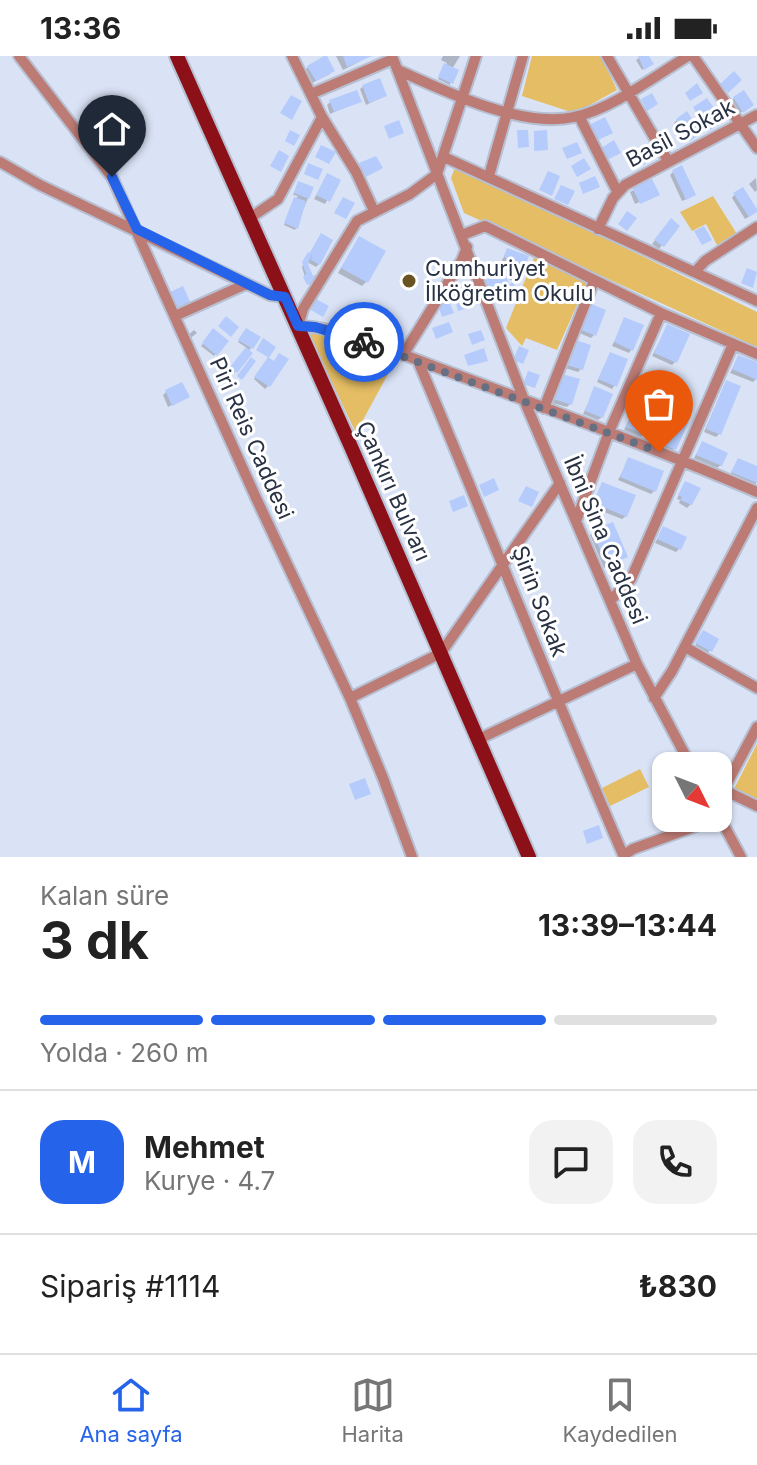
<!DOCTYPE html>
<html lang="tr">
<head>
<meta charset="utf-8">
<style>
  :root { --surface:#fff; --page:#f2f2f2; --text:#222; --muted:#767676; --line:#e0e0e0; --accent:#2563eb }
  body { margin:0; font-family:Inter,sans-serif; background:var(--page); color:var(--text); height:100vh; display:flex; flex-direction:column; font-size:30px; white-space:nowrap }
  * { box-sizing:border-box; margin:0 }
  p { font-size:26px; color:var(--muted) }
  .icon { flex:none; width:44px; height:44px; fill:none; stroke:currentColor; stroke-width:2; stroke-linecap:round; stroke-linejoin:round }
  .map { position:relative; height:801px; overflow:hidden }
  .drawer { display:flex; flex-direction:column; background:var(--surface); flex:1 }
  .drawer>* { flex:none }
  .needle { width:52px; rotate:132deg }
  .tools { position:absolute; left:652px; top:696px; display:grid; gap:16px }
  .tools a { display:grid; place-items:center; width:80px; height:80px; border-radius:16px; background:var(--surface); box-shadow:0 2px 6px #0004; font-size:40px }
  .pin { position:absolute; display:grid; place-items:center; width:68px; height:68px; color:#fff; margin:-82px -34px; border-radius:50% 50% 50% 0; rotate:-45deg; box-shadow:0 0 8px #0007 }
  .pin .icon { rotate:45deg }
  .courier { position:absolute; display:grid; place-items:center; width:80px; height:80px; margin:-40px; border:6px solid #2563eb; border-radius:50%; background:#fff; color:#222; box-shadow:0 2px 10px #0007 }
  .summary em { font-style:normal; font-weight:700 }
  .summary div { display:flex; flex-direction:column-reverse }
  .summary { display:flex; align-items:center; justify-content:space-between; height:136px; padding:0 40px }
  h1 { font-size:52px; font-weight:700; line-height:60px }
  .bar { display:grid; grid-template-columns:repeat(4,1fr); gap:12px 8px; align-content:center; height:96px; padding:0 40px }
  .bar i { height:10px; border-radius:6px; background:var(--line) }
  .bar .selected { background:var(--accent) }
  .bar p { grid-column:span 4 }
  .line { display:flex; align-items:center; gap:20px; padding:0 40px; border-top:2px solid var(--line) }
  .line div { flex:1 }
  .round { display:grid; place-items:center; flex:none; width:84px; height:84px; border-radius:24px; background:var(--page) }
  .status { display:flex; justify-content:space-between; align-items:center; height:56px; padding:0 40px; background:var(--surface); direction:ltr }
  .status svg { height:22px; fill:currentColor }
  .tabs { display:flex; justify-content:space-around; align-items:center; height:112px; border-top:2px solid var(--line); background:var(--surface); font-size:22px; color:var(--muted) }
  .tabs a { display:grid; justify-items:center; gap:4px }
  .tabs .selected { color:var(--accent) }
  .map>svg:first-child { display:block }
</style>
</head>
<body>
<div class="status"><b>13:36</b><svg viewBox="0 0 49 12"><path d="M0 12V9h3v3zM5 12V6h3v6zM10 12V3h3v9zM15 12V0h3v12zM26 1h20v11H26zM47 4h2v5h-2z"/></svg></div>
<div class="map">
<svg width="757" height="801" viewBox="0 0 757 801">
  <rect width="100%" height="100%" fill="#dae3f6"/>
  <path fill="#e4bd64" d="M532 0H601L617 34 579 55 571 56 522 40Z
    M461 112 757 256V291L464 157 451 122 454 114Z
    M713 140 737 178 717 189 706 168 692 175 680 156Z
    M535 199 587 226 557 294 526 282 522 290 506 272Z
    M315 273 395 305 356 377 310 280Z
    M757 688V747L733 735Z
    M640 713 649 731 610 750 602 732Z"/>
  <path fill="#0003" d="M336 0H370L343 14Z
    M443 0H460L452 13 450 29 438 23 447 7 441 4Z
    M642 0H647L650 9 642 14 636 4Z
    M308 11 330 18 312 27 305 14Z
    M364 30 385 40 366 49 360 33Z
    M734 42 750 51 740 57 732 44Z
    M360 45 330 58 327 49 330 46Z
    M677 64 696 80 686 86 674 67Z
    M673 116 691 141 682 145 670 119Z
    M327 120 338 125 325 148 314 143Z
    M756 122 757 134 755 136 749 128Z
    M651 125 656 138 635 148 630 136Z
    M297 129 308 142 295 174 284 169 293 145 298 140 293 139Z
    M735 138 753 158 745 163 732 142Z
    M668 168 677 170 659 193 652 188Z
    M359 182 367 225 362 230 338 217Z
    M318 183 319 208 316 211 307 206V228L302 211Z
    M508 194 518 221 515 225 508 223 510 215 502 204Z
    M503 219 508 231 515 234 507 242 500 236 505 231 487 236 484 228Z
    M586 253 594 279 591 282 577 276Z
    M625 263 632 293 629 297 612 290Z
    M667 271 675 306 672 309 652 300Z
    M194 274 197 277 189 283 187 280Z
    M247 274 251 292 248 295 250 297 234 317 229 314 247 292 238 286Z
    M213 275 226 285 214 300 201 290Z
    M572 289 581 313 578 316 565 312Z
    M610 298 615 329 612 333 597 326Z
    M739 301 757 308V322L753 326 730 317Z
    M266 305 268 330 265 333 254 323Z
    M559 323 570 348 567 351 552 347Z
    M726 326 719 378 716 381 704 376Z
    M595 333 602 361 598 364 583 358Z
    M166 336 187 341 168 351 163 339Z
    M636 349 644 378 641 381 624 374Z
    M664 363 674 393 671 396 651 388Z
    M700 391 721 409 717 412 694 402Z
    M629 403 654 435 651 438 618 424Z
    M738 404 757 412V426L754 430 730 419Z
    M603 428 626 460 622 463 591 451Z
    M683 430 691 448 687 452 679 447 680 444 677 443Z
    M593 476 625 501 604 512 590 479Z
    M661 476 679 493 676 496 655 487Z
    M701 578 716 584 708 597 695 590Z"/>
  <path fill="#b4cbfc" d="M324 0H327L335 15 316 25 307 10Z
    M343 0H372L347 11Z
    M638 0H649L654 8 644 14Z
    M444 7 459 14 453 28 438 21Z
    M734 15 742 24 728 37 720 28Z
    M380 22 387 40 369 47 362 29Z
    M697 27 703 37 690 45 685 37Z
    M357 34 362 46 334 56 329 44Z
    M744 34 754 49 743 57 733 41Z
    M652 37 658 48 647 55 641 43Z
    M291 39 302 45 292 64 280 57Z
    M707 42 714 52 699 62 693 51Z
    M687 55 701 77 690 85 676 63Z
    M717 58 722 67 707 76 701 67Z
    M605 61 613 77 596 85 589 69Z
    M399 64 404 77 389 83 384 70Z
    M290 74 300 79 294 90 285 85Z
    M517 74H528L529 91 518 92Z
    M547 74 548 94 534 95V75Z
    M614 84 621 97 607 104 601 92Z
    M577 86 582 97 567 103 562 92Z
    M321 89 336 96 329 108 315 101Z
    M645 90 652 104 637 112 630 99Z
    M279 94 289 100 281 116 270 110Z
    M376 100 383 112 366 121 359 107Z
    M584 102 591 113 577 121 571 110Z
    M308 107 323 113 318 124 304 118Z
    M682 109 696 139 686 144 672 114Z
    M548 115 560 120 552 140 539 134Z
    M327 117 341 124 330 146 316 139Z
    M595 120 600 131 583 138 579 127Z
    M652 123 660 139 640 148 632 131Z
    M298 125 314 131 309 143 294 137Z
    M561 129 575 135 568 149 554 143Z
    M743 131 757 153V156L749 161 733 137Z
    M294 141 306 145 298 173 284 167Z
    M343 141 355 147 346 163 334 157Z
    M627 155 637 162 627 175 618 168Z
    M671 162 680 170 664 191 654 184Z
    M704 170 712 184 702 189 694 175Z
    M321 177 333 184 320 209 311 204 312 198 308 208 313 220 317 218 320 225 307 229 303 221 306 218 302 206 308 196 312 198 310 197Z
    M359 180 386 195 368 227 341 212Z
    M507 192 529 200 520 222 510 220 512 211 504 200Z
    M747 212 757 216 753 232 741 227Z
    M505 217 509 228 489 235 485 224Z
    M513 226 517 235 510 241 500 233Z
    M183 230 191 248 178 254 170 236Z
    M468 239 472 251 458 255 455 243Z
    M316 243 329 250 323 261 311 254Z
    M449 245 454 257 442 261 438 249Z
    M589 247 606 254 596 280 579 273Z
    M226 260 239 271 231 281 218 270Z
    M624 261 644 269 633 295 614 286Z
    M449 266 453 276 436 283 432 272Z
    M667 268 690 278 677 307 654 297Z
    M213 272 229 285 217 300 202 287Z
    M246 272 261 281 253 293 238 284Z
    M481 274 485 284 472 289 468 278Z
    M263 282 276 291 269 302 256 294Z
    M575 284 591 289 583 314 567 309Z
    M519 290 529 294 523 308 513 304Z
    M246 291 253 297 237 317 230 311Z
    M484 292 488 305 468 310 464 299Z
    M610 296 628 303 617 331 598 323Z
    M279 297 289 303 270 331 254 321 268 301 274 305Z
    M738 299 757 306V324L732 313Z
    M251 301 256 305 242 324 237 320Z
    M528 315 540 319 535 332 523 328Z
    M562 318 580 323 572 349 553 343Z
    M726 324 741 330 721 379 706 373Z
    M182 326 190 341 172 350 165 334Z
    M594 330 613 338 603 362 585 355Z
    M636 346 656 355 646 379 626 371Z
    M664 361 677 367 679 363 688 367 676 394 653 384Z
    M702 385 728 397 722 410 696 399Z
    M628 401 664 415 656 436 620 421Z
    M738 402 757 410V427L731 416Z
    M494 422 499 434 484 441 479 429Z
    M685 425 701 432 692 449 680 444 682 441 678 439Z
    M602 426 636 439 627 461 593 447Z
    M526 430 539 436 532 451 518 445Z
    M464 439 468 450 453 456 449 445Z
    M613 466 628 501 607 510 592 474Z
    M663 470 687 481 681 494 657 483Z
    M703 574 719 583 712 596 695 587Z
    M365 722 371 738 355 744 349 728Z
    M599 769 603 782 587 788 583 775Z"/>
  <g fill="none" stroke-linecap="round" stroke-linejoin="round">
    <g stroke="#b7c0d2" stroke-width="14">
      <path id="minor" d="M19 0 112 121 256 442 350 642 383 722 412 801
        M292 0 322 61 356 116 374 155
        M392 0 524 344 637 608 691 710
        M476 0 437 118 410 138 357 165 303 253 298 270C334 269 408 301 444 314 549 353 654 392 757 436
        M607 0 668 105
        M693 0 757 92
        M398 14C444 35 523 73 574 61 612 53 655 20 688 0
        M311 38 393 3
        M579 60 617 135
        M444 101 757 245
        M0 106 40 129 270 239 285 241
        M489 120 523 0
        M250 162 278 143 322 61
        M598 173 613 142 625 129 757 59
        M462 179 485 170 661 257 757 298
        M695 216 705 205 757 171
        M175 260 246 228
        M403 299 462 204 467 191
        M418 305C488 470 553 637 624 801
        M544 352 594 225
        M576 465 609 376 661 257
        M610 545 631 523 733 288
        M685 591 757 632
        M350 642 441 597 560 427
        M654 642 672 615 757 452
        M479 683 637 608
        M724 734 757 750
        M718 744 757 671
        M718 758 741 801
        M624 799 633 793 699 769 707 762"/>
    </g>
    <g stroke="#b7c0d2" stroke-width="18">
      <path id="major" d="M177 0 352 393 529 801"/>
    </g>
    <use href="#minor" stroke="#bc7b75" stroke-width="10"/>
    <use href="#major" stroke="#8c1018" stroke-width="14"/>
  </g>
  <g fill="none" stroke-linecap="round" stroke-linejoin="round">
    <path stroke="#677082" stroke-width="8" stroke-dasharray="0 14.4" d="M364 286 659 396"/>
    <path stroke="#2563eb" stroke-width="10" d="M112 121 137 173 270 239 285 241 298 270 315 271 364 286"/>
  </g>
  <circle fill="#695323" stroke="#fff" stroke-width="3" cx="409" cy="225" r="8"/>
  <g text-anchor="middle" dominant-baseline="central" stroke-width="6" stroke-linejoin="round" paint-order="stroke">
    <g font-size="22" fill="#293244" stroke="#fff">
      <text transform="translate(680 77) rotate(-28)">Basil Sokak</text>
      <text transform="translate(252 382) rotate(66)">Piri Reis Caddesi</text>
      <text transform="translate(394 435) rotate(66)">Çankırı Bulvarı</text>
      <text transform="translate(606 484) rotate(67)">İbni Sina Caddesi</text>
      <text transform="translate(540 545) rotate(69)">Şirin Sokak</text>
    </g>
    <g font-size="22" fill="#293244" stroke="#fff" text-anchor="start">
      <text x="425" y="212">Cumhuriyet<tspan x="425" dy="25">İlköğretim Okulu</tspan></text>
    </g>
  </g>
</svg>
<div class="tools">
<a><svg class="needle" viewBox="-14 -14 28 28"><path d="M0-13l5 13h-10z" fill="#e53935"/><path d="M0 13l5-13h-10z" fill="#767676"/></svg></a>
</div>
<div class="pin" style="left:659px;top:396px;background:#ea580c"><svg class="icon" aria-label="bag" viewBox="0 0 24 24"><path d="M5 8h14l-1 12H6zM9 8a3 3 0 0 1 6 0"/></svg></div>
<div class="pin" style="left:112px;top:121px;background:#1f2937"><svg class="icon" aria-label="home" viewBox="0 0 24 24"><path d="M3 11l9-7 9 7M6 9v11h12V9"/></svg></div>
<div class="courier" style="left:364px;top:286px"><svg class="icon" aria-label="bike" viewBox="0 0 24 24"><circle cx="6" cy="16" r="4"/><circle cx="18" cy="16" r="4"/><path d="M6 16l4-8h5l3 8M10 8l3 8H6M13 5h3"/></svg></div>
</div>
<section class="drawer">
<div class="summary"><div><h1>3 dk</h1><p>Kalan süre</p></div><em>13:39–13:44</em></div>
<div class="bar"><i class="selected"></i><i class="selected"></i><i class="selected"></i><i></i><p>Yolda · 260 m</p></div>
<div class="line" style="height:144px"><b class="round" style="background:var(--accent);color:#fff">M</b><div><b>Mehmet</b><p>Kurye · 4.7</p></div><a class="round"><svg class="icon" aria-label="chat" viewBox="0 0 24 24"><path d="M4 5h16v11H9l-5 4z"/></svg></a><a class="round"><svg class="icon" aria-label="phone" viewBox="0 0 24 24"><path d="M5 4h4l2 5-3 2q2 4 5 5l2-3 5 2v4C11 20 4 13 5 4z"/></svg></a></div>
<div class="line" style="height:104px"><div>Sipariş #1114</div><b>₺830</b></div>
</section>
<nav class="tabs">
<a class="selected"><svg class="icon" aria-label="home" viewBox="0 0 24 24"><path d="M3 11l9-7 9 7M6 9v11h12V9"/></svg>Ana sayfa</a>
<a><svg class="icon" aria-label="map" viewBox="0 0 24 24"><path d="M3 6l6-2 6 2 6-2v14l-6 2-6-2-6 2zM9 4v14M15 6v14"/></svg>Harita</a>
<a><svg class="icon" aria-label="saved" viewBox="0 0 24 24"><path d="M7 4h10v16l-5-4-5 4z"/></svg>Kaydedilen</a>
</nav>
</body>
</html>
